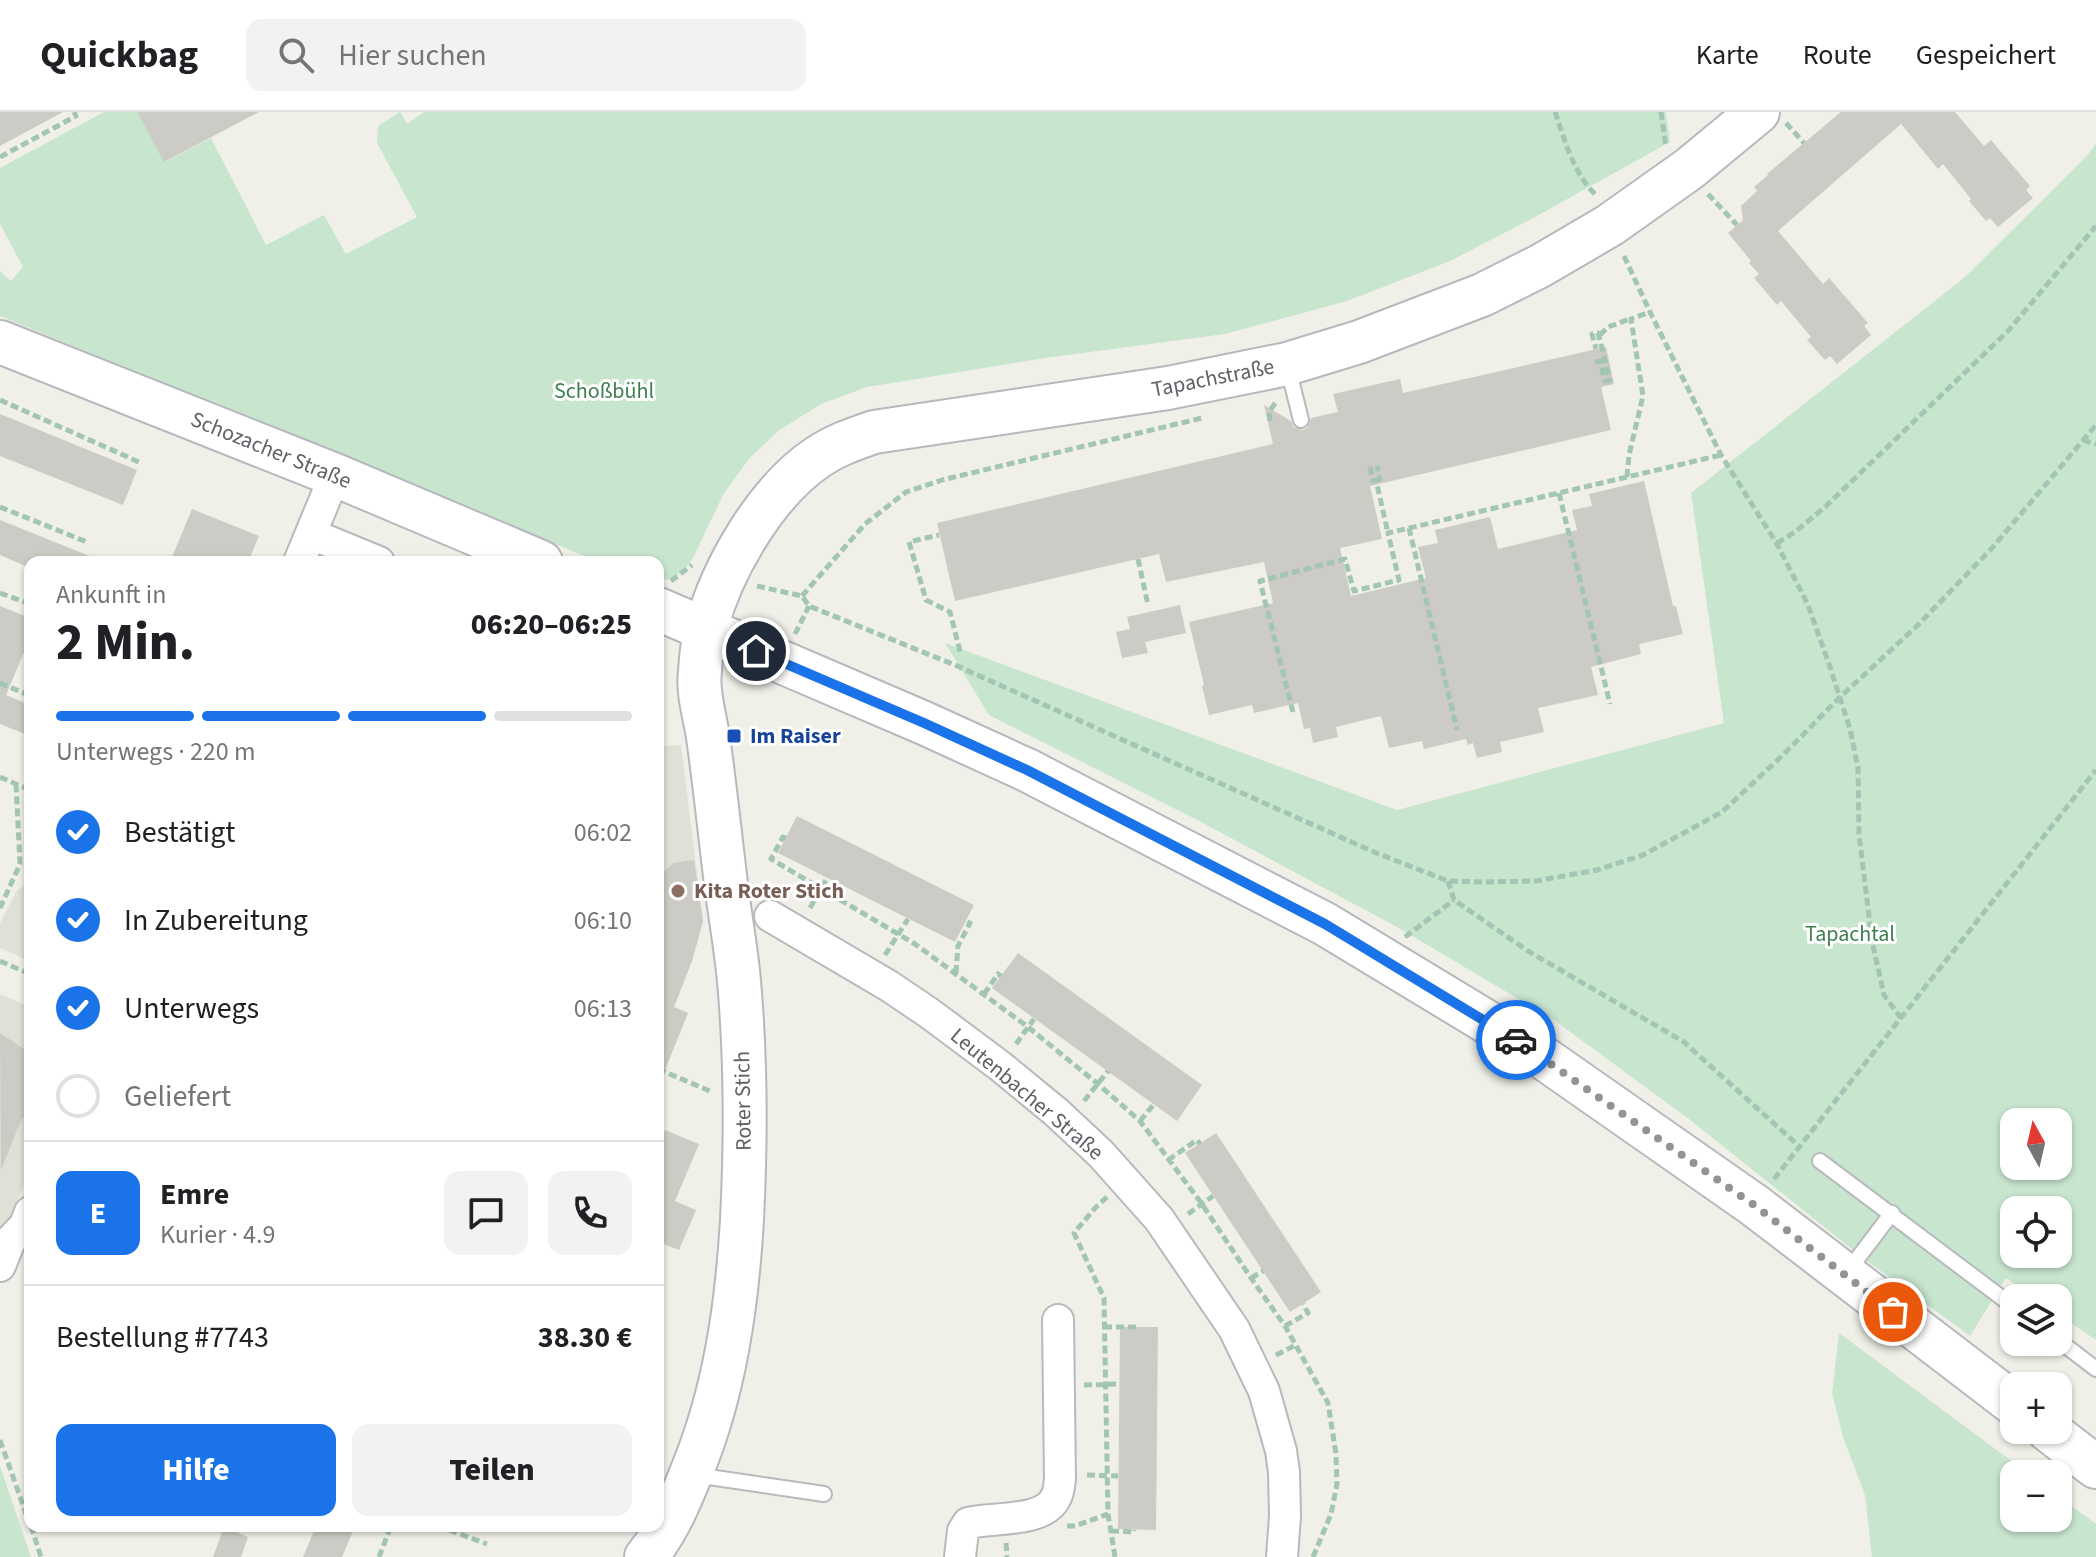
<!DOCTYPE html>
<html lang="de">
<head>
<meta charset="utf-8">
<style>
  :root { --surface:#fff; --page:#f2f2f2; --text:#202124; --muted:#757577; --line:#e0e0e0; --accent:#1a73e8 }
  body { margin:0; font-family:"Source Sans 3",sans-serif; background:var(--page); color:var(--text); height:100vh; display:flex; flex-direction:column; font-size:30px; white-space:nowrap }
  * { box-sizing:border-box; margin:0 }
  p { font-size:26px; color:var(--muted) }
  .icon { flex:none; width:44px; height:44px; fill:none; stroke:currentColor; stroke-width:2; stroke-linecap:round; stroke-linejoin:round }
  .map { position:relative; flex:1; overflow:hidden }
  .details { position:absolute; left:24px; top:444px; width:640px; height:976px; display:flex; flex-direction:column; background:var(--surface); border-radius:16px; box-shadow:0 2px 6px #0004 }
  .details>* { flex:none }
  .needle { width:52px; rotate:352deg }
  .fabs { position:absolute; left:2000px; top:996px; display:grid; gap:16px }
  .fabs a { display:grid; place-items:center; width:72px; height:72px; border-radius:16px; background:var(--surface); box-shadow:0 2px 6px #0004; font-size:40px }
  .pin { position:absolute; display:grid; place-items:center; width:68px; height:68px; color:#fff; margin:-34px; border:4px solid #fff; border-radius:50%; box-shadow:0 2px 8px #0007 }
  .courier { position:absolute; display:grid; place-items:center; width:80px; height:80px; margin:-40px; border:6px solid #1a73e8; border-radius:50%; background:#fff; color:#222; box-shadow:0 2px 10px #0007 }
  .head em { font-style:normal; font-weight:800 }
  .head div { display:flex; flex-direction:column-reverse }
  .head { display:flex; align-items:center; justify-content:space-between; height:136px; padding:0 32px }
  h1 { font-size:52px; font-weight:800; line-height:60px }
  .bar { display:grid; grid-template-columns:repeat(4,1fr); gap:12px 8px; align-content:center; height:96px; padding:0 32px }
  .bar i { height:10px; border-radius:6px; background:var(--line) }
  .bar .on { background:var(--accent) }
  .bar p { grid-column:span 4 }
  .line { display:flex; align-items:center; gap:20px; padding:0 32px; border-top:2px solid var(--line) }
  .line div { flex:1 }
  .round { display:grid; place-items:center; flex:none; width:84px; height:84px; border-radius:16px; background:var(--page) }
  ol { padding:0 32px; list-style:none }
  li { display:flex; align-items:center; gap:24px; height:88px }
  li p { margin-inline-start:auto }
  li .icon { padding:8px; border-radius:50%; background:var(--accent); color:#fff; stroke-width:4 }
  li:last-child { color:var(--muted) }
  li i { width:44px; height:44px; border:4px solid var(--line); border-radius:50% }
  .button { display:flex; gap:16px; margin-top:auto; padding:16px 32px }
  .button a { flex:1; height:92px; border-radius:16px; background:var(--accent); color:#fff; font-size:32px; font-weight:800; line-height:92px; text-align:center }
  .button a+a { background:var(--page); color:var(--text) }
  header { display:flex; align-items:center; gap:48px; box-sizing:border-box; height:112px; padding:0 40px; background:var(--surface); border-bottom:2px solid var(--line) }
  header strong { font-size:38px }
  nav { display:flex; gap:44px; margin-inline-start:auto; font-size:28px }
  .search { width:560px; height:72px; background:var(--page); display:flex; align-items:center; gap:20px; box-sizing:border-box; padding:0 28px; border-radius:16px; color:var(--muted); font-size:30px }
  .map>svg:first-child { display:block }
</style>
</head>
<body>
<header>
<strong>Quickbag</strong>
<div class="search"><svg class="icon" aria-label="search" viewBox="0 0 24 24"><circle cx="10" cy="10" r="6"/><path d="M15 15l6 6"/></svg>Hier suchen</div>
<nav><a>Karte</a><a>Route</a><a>Gespeichert</a></nav>
</header>
<div class="map">
<svg width="2096" height="1445" viewBox="0 0 2096 1445">
  <rect width="100%" height="100%" fill="#f0f0e9"/>
  <path fill="#e0e0d7" d="M681 633 703 809 692 849 674 895 658 887V634Z
    M30 768V849L0 836V811L17 778 28 772Z
    M0 882 30 895V1059L0 1127Z"/>
  <path fill="#c8e5ce" fill-rule="evenodd" d="M104 0H137L165 50 211 26 266 133 324 103 346 142 417 105 377 31 378 14 400 0 407 12 424 0H1666L1670 30 1535 105 1450 149 1347 189 1225 222 1045 246 867 275 821 292 778 319 749 347 724 381 693 446 684 458 671 467 658 468V450H599L0 204V159L11 169 23 155 0 112V56Z
    M2096 32V1228L2058 1202V1186H2035L2006 1166 1970 1224 1863 1146 1689 1007 1554 908 1397 815 1201 710 989 603 945 531 1397 698 1724 611 1691 381 1964 166 2085 46ZM2014 1010H2058V1054H2014ZM2014 1098H2058V1142H2014Z
    M1839 1221 2029 1362H2014V1406H2058V1384L2096 1412V1445H1872L1865 1383 1843 1325 1832 1281Z
    M0 1354 31 1445H0Z"/>
  <path fill="#cccbc5" d="M0 0H63L0 34Z
    M137 0H259L164 50Z
    M1841 0H1955L1984 34 1991 28 2030 74 2026 78 2033 86 1998 115 1990 106 1986 109 1969 89 1971 87 1943 52 1938 57 1901 12 1778 119 1823 172 1829 166 1868 211 1864 214 1871 223 1837 252 1830 244 1825 248 1807 228 1811 225 1781 189 1777 193 1754 166 1759 162 1749 151 1751 149 1728 121 1743 108 1741 94 1757 79 1754 75 1768 63 1767 62Z
    M1606 235 1614 272 1601 275 1611 318 1370 374 1382 427 1340 436 1351 484 1426 466 1418 435 1438 431 1435 418 1490 405 1498 437 1577 418 1572 398 1592 394 1589 382 1644 369 1673 494H1676L1683 522 1639 532 1641 542 1591 555 1598 583 1538 596 1544 620 1500 630 1502 640 1477 646 1473 631 1468 633 1466 627 1424 637 1422 629 1389 636 1381 604 1336 615 1338 625 1313 631 1310 616 1304 617 1298 591 1254 601 1252 593 1209 603 1202 574 1204 573 1189 510 1273 491 1264 450 1166 470 1159 442 955 489 937 411 1273 332 1264 293 1291 309 1294 315 1303 318 1308 315 1311 306 1338 300 1333 282 1400 267 1403 281Z
    M0 302 137 358 123 393 0 344Z
    M192 397 259 424 248 450H170Z
    M0 408 102 449 101 450H30V456L0 443Z
    M1180 493 1186 521 1145 530 1148 541 1122 546 1116 520 1130 517 1127 505Z
    M0 494 30 506V526L6 583 30 593V624L0 612Z
    M797 704 974 793 955 830 778 741Z
    M694 748 703 809 692 849 674 895 688 901 659 973 658 766 673 751Z
    M1018 841 1202 973 1177 1009 992 876Z
    M0 921 30 941V1009L22 1006 1 1058Z
    M665 1018 699 1032 675 1089 696 1098 679 1138 658 1130V1035Z
    M1216 1021 1321 1180 1290 1200 1185 1041Z
    M1120 1215H1158L1156 1418 1118 1417Z
    M316 1414H355L342 1445H303Z
    M224 1415 248 1425 241 1445H213Z"/>
  <g fill="none" stroke-linecap="round" stroke-linejoin="round">
    <g stroke="#b9b9bd" stroke-width="18">
      <path id="lane" d="M1288 256 1301 308
        M1820 1049 2014 1195
        M1848 1159 1892 1101
        M2058 1228 2096 1257
        M695 1363 824 1382"/>
    </g>
    <g stroke="#b9b9bd" stroke-width="34">
      <path id="street" d="M311 422 379 450
        M299 450 335 363
        M770 804 889 874 929 901 1000 954 1056 1000 1101 1042 1159 1107 1234 1217 1264 1279 1281 1339 1284 1360 1285 1404 1282 1445
        M0 1154 10 1129 25 1113 30 1100
        M960 1445 963 1419 968 1411C992 1405 1045 1411 1056 1385 1059 1380 1059 1373 1060 1367L1058 1208"/>
    </g>
    <g stroke="#b7b8be" stroke-width="46">
      <path id="secondary" d="M0 230 335 363 541 450
        M658 497 924 611 1027 658 1325 812 1525 933 1754 1093 2014 1292
        M2048 1318 2096 1355
        M646 1445C667 1420 680 1389 692 1359 725 1279 737 1193 742 1108 746 1028 746 948 739 869 736 836 730 804 726 772 720 723 715 674 708 625 705 604 697 581 700 559 701 545 702 530 706 516 722 456 766 380 818 345 836 333 854 327 874 320L1168 276 1287 252 1359 230 1482 183 1540 154 1610 113 1689 57 1758 0"/>
    </g>
    <path stroke="#a2c5b4" stroke-width="5" stroke-dasharray="8 4" stroke-linecap="butt" d="M1555 0C1565 29 1574 63 1597 84
      M1661 0 1666 35
      M1786 11 1804 31
      M0 45 76 4 74 0
      M1708 82 1737 113
      M1624 144 1650 200 1721 343 1777 432 1808 493 1829 552 1850 617 1858 656 1859 722 1872 829 1884 883 1901 906
      M1600 223 1608 215 1630 207
      M1595 250 1600 249 1605 269 1610 268 1598 221 1592 222 1596 237
      M0 288 139 350
      M1270 309 1269 300 1276 290
      M2083 328 2096 332
      M1370 355 1373 369 1376 368 1388 421
      M1627 365 1629 343 1643 284 1631 207 1650 200
      M1376 368 1380 367 1377 354
      M1559 381 1610 592
      M0 395 87 430
      M1409 416 1457 618
      M913 429 939 423
      M909 430 926 488 950 500 961 543
      M1777 431 1795 420 1825 395 2008 219 2096 114
      M1138 447 1148 493
      M671 469 692 453
      M757 474 802 484 809 494 955 553 1374 740 1448 769 1484 770 1536 769 1597 758 1643 743 1722 700 1784 642 1839 586 1918 513 1992 436 2096 313
      M0 481 30 492
      M802 484 865 412 906 380 942 368 1202 306
      M795 522 809 494
      M0 571 26 582
      M1293 600 1260 469 1345 447 1354 479 1399 468 1388 421 1721 343
      M0 665 30 678
      M786 726 783 725 771 747 915 832 1028 915 1098 972 1140 1009 1202 1092 1251 1166 1285 1214 1328 1291 1336 1342 1337 1372 1331 1402 1313 1445
      M1448 769 1454 788 1528 839 1684 930 1800 1035
      M0 796 20 752 16 672
      M810 796 827 766
      M1405 825 1454 788
      M885 843 908 807
      M0 849 30 862
      M956 861 958 834 970 811 966 809
      M984 882 998 862 1001 864
      M1016 932 1034 907
      M658 957 712 980
      M1084 989 1108 959
      M658 998H659
      M1140 1009 1154 992
      M1168 1048 1197 1028 1200 1032
      M1774 1067 2096 658
      M1107 1085 1095 1096 1074 1121 1104 1186 1108 1402 1115 1445
      M1188 1102 1213 1084
      M1251 1166 1263 1159
      M1285 1214 1308 1201 1303 1192
      M1104 1215H1138
      M1276 1243 1296 1233
      M1084 1273 1119 1272
      M0 1328 30 1413
      M1087 1363 1118 1364
      M31 1414 41 1445
      M438 1414 487 1432
      M1067 1414H1075L1108 1402
      M1111 1419 1134 1420V1418
      M1006 1431 1007 1445
      M379 1445 391 1414"/>
    <use href="#lane" stroke="#fff" stroke-width="14"/>
    <use href="#street" stroke="#fff" stroke-width="30"/>
    <use href="#secondary" stroke="#fff" stroke-width="42"/>
  </g>
  <g fill="none" stroke-linecap="round" stroke-linejoin="round">
    <path stroke="#929394" stroke-width="8" stroke-dasharray="0 14.4" d="M1516 928 1754 1093 1893 1200"/>
    <path stroke="#1a73e8" stroke-width="10" d="M756 539 924 611 1027 658 1325 812 1516 928"/>
  </g>
  <rect fill="#1a4fb4" stroke="#fff" stroke-width="3" x="726" y="616" width="16" height="16" rx="4"/>
  <circle fill="#8d6e63" stroke="#fff" stroke-width="3" cx="678" cy="779" r="8"/>
  <g text-anchor="middle" dominant-baseline="central" stroke-width="6" stroke-linejoin="round" paint-order="stroke">
    <g font-size="22" fill="#606167" stroke="#fff">
      <text transform="translate(1213 266) rotate(-11)">Tapachstraße</text>
      <text transform="translate(271 338) rotate(22)">Schozacher Straße</text>
      <text transform="translate(1027 982) rotate(40)">Leutenbacher Straße</text>
      <text transform="translate(743 989) rotate(-91)">Roter Stich</text>
    </g>
    <g font-size="22" fill="#3e8050" stroke="#fff">
      <text x="604" y="279">Schoßbühl</text>
      <text x="1850" y="822">Tapachtal</text>
    </g>
    <g font-size="22" font-weight="bold" fill="#164399" stroke="#fff" text-anchor="start">
      <text x="750" y="624">Im Raiser</text>
    </g>
    <g font-size="22" font-weight="bold" fill="#785e54" stroke="#fff" text-anchor="start">
      <text x="694" y="779">Kita Roter Stich</text>
    </g>
  </g>
</svg>
<div class="fabs">
<a><svg class="needle" viewBox="-14 -14 28 28"><path d="M0-13l5 13h-10z" fill="#e53935"/><path d="M0 13l5-13h-10z" fill="#757577"/></svg></a>
<a><svg class="icon" aria-label="locate" viewBox="0 0 24 24"><circle cx="12" cy="12" r="6"/><path d="M12 2v4M12 18v4M2 12h4M18 12h4"/></svg></a>
<a><svg class="icon" aria-label="layers" viewBox="0 0 24 24"><path d="M12 4l9 5-9 5-9-5zM3 14l9 5 9-5"/></svg></a>
<a>+</a>
<a>−</a>
</div>
<div class="pin" style="left:1893px;top:1200px;background:#ea580c"><svg class="icon" aria-label="bag" viewBox="0 0 24 24"><path d="M5 8h14l-1 12H6zM9 8a3 3 0 0 1 6 0"/></svg></div>
<div class="pin" style="left:756px;top:539px;background:#1f2937"><svg class="icon" aria-label="home" viewBox="0 0 24 24"><path d="M3 11l9-7 9 7M6 9v11h12V9"/></svg></div>
<div class="courier" style="left:1516px;top:928px"><svg class="icon" aria-label="car" viewBox="0 0 24 24"><path d="M5 17H2v-5l4-1 3-4h7l3 4 3 1v5h-3M9 17h6M6 11h13"/><circle cx="7" cy="17" r="2"/><circle cx="17" cy="17" r="2"/></svg></div>
<section class="details">
<div class="head"><div><h1>2 Min.</h1><p>Ankunft in</p></div><em>06:20–06:25</em></div>
<div class="bar"><i class="on"></i><i class="on"></i><i class="on"></i><i></i><p>Unterwegs · 220 m</p></div>
<ol>
<li><svg class="icon" aria-label="check" viewBox="0 0 24 24"><path d="M5 12l5 5 9-10"/></svg>Bestätigt<p>06:02</p></li>
<li><svg class="icon" aria-label="check" viewBox="0 0 24 24"><path d="M5 12l5 5 9-10"/></svg>In Zubereitung<p>06:10</p></li>
<li><svg class="icon" aria-label="check" viewBox="0 0 24 24"><path d="M5 12l5 5 9-10"/></svg>Unterwegs<p>06:13</p></li>
<li><i></i>Geliefert</li>
</ol>
<div class="line" style="height:144px"><b class="round" style="background:var(--accent);color:#fff">E</b><div><b>Emre</b><p>Kurier · 4.9</p></div><a class="round"><svg class="icon" aria-label="chat" viewBox="0 0 24 24"><path d="M4 5h16v11H9l-5 4z"/></svg></a><a class="round"><svg class="icon" aria-label="phone" viewBox="0 0 24 24"><path d="M5 4h4l2 5-3 2q2 4 5 5l2-3 5 2v4C11 20 4 13 5 4z"/></svg></a></div>
<div class="line" style="height:104px"><div>Bestellung #7743</div><b>38.30 €</b></div>
<div class="button"><a>Hilfe</a><a>Teilen</a></div>
</section>
</div>
</body>
</html>
